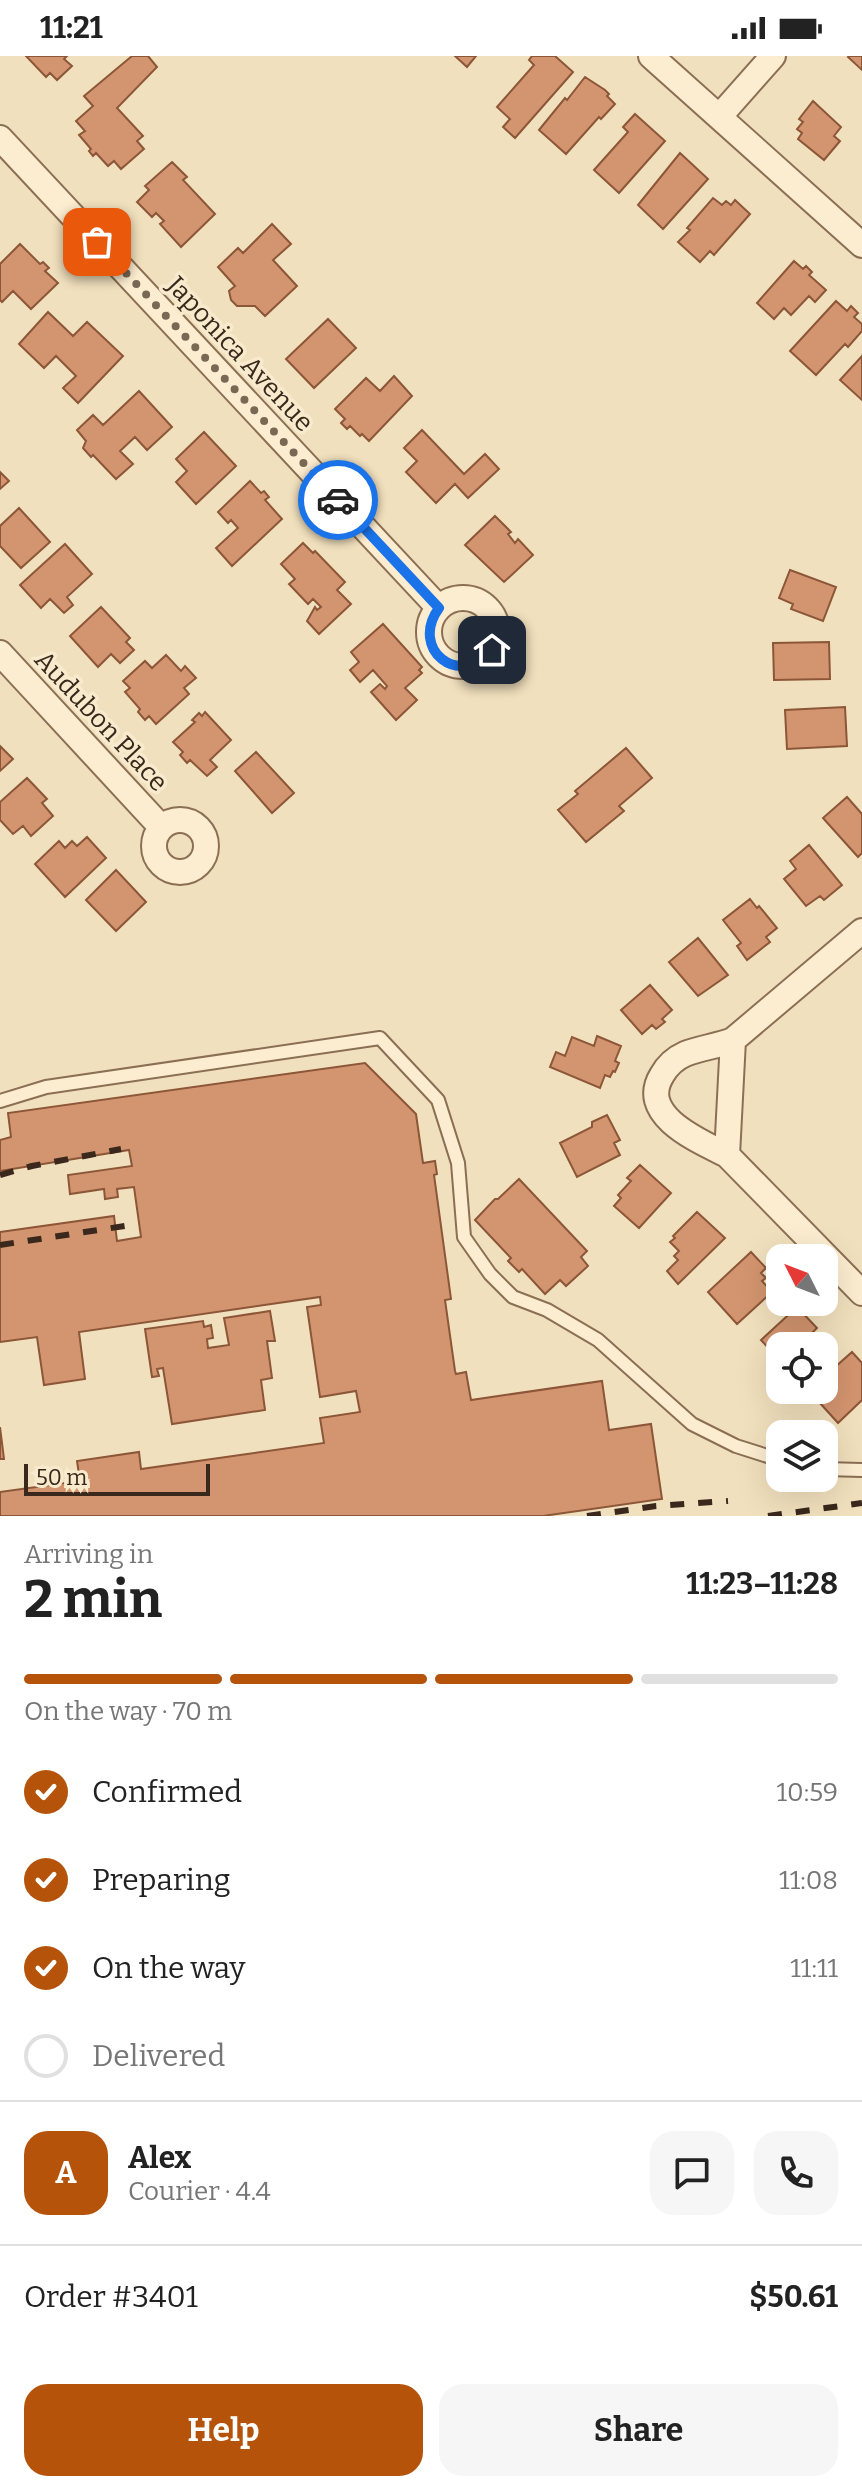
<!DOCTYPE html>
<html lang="en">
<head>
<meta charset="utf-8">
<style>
  :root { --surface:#fff; --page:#f6f6f6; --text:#222; --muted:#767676; --line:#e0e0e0; --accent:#b45309 }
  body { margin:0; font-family:Bitter,serif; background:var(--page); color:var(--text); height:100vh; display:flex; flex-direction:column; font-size:30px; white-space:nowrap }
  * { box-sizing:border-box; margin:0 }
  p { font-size:26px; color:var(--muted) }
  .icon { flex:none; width:44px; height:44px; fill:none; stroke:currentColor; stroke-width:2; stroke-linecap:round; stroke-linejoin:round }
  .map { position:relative; height:1460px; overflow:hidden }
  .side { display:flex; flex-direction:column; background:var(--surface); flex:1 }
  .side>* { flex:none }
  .needle { width:52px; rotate:312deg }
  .buttons { position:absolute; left:766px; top:1188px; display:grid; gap:16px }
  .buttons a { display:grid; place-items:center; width:72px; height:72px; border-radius:16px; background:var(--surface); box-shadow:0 8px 32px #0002; font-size:40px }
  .scale { position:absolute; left:24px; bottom:20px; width:186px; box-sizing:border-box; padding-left:8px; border:4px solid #39281b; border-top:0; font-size:22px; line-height:28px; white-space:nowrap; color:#39281b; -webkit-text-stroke:6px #f8eacd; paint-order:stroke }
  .pin { position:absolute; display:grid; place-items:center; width:68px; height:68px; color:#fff; margin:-34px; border-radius:16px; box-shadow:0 4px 12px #0006 }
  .courier { position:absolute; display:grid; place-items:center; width:80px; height:80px; margin:-40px; border:6px solid #1a73e8; border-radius:50%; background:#fff; color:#222; box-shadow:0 2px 10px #0007 }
  .head em { font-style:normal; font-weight:700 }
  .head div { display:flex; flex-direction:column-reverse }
  .head { display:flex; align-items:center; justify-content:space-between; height:136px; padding:0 24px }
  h1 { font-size:52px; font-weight:700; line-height:60px }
  .bar { display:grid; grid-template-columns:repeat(4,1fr); gap:12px 8px; align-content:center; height:96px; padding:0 24px }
  .bar i { height:10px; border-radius:6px; background:var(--line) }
  .bar .current { background:var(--accent) }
  .bar p { grid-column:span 4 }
  .line { display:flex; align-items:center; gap:20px; padding:0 24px; border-top:2px solid var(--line) }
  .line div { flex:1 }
  .round { display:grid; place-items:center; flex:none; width:84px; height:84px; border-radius:24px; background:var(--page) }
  ol { padding:0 24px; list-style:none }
  li { display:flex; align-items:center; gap:24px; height:88px }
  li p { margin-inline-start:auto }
  li .icon { padding:8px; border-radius:50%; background:var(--accent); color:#fff; stroke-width:4 }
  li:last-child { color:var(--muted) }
  li i { width:44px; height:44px; border:4px solid var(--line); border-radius:50% }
  .primary-button { display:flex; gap:16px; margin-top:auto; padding:16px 24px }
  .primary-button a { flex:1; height:92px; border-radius:24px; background:var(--accent); color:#fff; font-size:32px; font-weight:700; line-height:92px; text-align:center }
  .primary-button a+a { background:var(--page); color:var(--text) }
  .status { display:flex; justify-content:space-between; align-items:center; height:56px; padding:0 40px; background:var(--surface); direction:ltr }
  .status svg { height:22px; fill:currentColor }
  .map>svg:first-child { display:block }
</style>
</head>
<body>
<div class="status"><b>11:21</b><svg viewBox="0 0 49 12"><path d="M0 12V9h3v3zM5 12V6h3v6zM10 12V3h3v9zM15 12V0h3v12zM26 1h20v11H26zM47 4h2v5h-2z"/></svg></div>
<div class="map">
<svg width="862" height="1460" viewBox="0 0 862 1460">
  <rect width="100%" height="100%" fill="#f1e0bd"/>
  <path fill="#d3956f" stroke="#8c5638" stroke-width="2" d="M26 0H67L64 3 72 10 57 24 50 17 46 21Z
    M132 0H148L157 11 117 52 143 80 137 85 144 93 121 113 114 105 108 110 96 97 93 100 89 95 91 93 79 79 85 75 76 65 93 50 84 40Z
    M455 0H476L467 11Z
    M532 0H555L573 16 515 82 503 71 510 63 497 51 534 9 529 4Z
    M849 0H862V14L848 1Z
    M585 21 605 34 609 38 607 40 615 48 601 63 599 61 566 98 539 74 565 42 567 44Z
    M813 45 841 71 834 80 840 85 824 104 798 83 802 77 797 73 803 66 799 63Z
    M635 58 665 85 619 137 594 114 628 76 623 71Z
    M680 97 708 123 663 173 638 149Z
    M172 106 187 121 183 124 215 158 181 191 160 168 164 165 156 157 152 161 137 146 149 134 145 130Z
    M713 142 722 149 726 145 731 149 735 144 750 158 714 199 710 195 700 206 678 186 690 174 687 172Z
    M272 168 291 188 273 204 297 230 265 260 255 250H237L231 244 229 235 235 230 218 211 238 192 243 197Z
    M20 188 40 208 43 206 49 212 45 215 58 227 31 253 13 235 2 246 0 244V208Z
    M794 205 803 213 806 210 812 216 809 219 826 234 815 246 809 240 791 259 784 252 774 263 757 247Z
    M836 245 847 255 851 250 858 257 854 261 862 268V275L848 291 845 288 816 319 790 295Z
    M48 256 73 280 87 266 123 300 78 347 63 332 76 320 56 300 44 312 19 288Z
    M328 263 356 292 314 332 286 303Z
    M862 300V344L840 324Z
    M394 320 412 340 369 385 362 378 360 380 350 370 347 373 341 367 345 363 335 353 366 322 380 335Z
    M139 335 172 371 147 394 135 381 120 395 133 408 116 423 93 399 91 401 83 392 86 385 77 374 93 359 103 369Z
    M422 374 464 418 485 398 499 413 468 442 455 428 436 447 406 416 417 405 404 392Z
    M204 376 236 410 196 448 176 426 187 415 176 403Z
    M0 416 9 425 0 433Z
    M250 425 261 437 264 435 269 441 265 444 282 463 232 510 216 492 238 472 231 464 228 467 218 456Z
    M19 452 50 486 21 512 0 490V470Z
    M495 460 511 476 508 478 515 487 518 483 533 499 504 526 465 489Z
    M303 487 313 497 315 495 345 526 337 534 351 548 319 578 307 565 315 551 317 554 321 551 313 543 308 548 289 528 295 523 281 508Z
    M65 488 92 518 67 541 73 549 64 557 50 543 41 552 20 529Z
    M790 514 836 531 823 565 791 553 793 548 779 542Z
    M101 551 130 582 126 586 134 594 120 607 111 598 98 611 70 580Z
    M383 568 422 611 419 614 422 617 405 632 417 644 396 664 371 636 380 628 385 633 387 630 373 614 360 626 350 614 359 606 351 596Z
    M829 586 830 623 774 624 773 587Z
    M166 599 181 615 185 610 196 622 184 632 189 638 156 668 149 660 145 664 138 656 140 653 125 636 130 632 123 625 145 605 152 612Z
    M845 651 847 690 787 693 785 654Z
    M205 656 231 684 210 704 217 711 207 720 190 704 187 707 180 699 183 696 173 686 195 666 192 664 199 657 202 660Z
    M0 690 13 703 0 715Z
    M626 692 652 722 619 750 624 755 586 786 558 754 578 738 575 735Z
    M256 696 294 737 272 757 235 715Z
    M27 722 47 743 42 747 53 760 31 780 23 770 13 778 0 764V746Z
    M847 741 862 758V797L858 801 823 762Z
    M87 781 106 802 65 841 35 808 59 785 65 792 72 785 77 790Z
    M809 789 842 829 824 844 820 840 806 850 784 823 796 813 790 805Z
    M116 814 146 846 116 875 86 844Z
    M750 843 757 852 759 850 777 872 766 881 770 886 747 904 737 890 741 887 723 864Z
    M698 882 728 919 698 940 669 906Z
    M650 929 672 954 662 963 665 966 656 973 652 969 642 978 621 954Z
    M597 980 621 990 615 1005 619 1007 615 1016 613 1015 610 1021 605 1019 600 1032 550 1011 556 996 565 1000 572 981 594 990Z
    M365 1007 416 1058 423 1107 435 1105 437 1118 434 1119 451 1243 445 1244 455 1315 456 1318 466 1316 471 1344 602 1325 609 1374 651 1368 662 1443 543 1460H0V1436L80 1425 77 1405 139 1396 141 1413 324 1387 320 1362 360 1356 356 1335 320 1341 307 1251 321 1249 320 1241 79 1276 85 1323 44 1329 37 1281 0 1286V1176L114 1160 117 1185 141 1181 134 1131 117 1133 118 1141 105 1143 104 1133 70 1138 68 1119 132 1110 129 1094 0 1115V1084L11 1081 8 1057Z
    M607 1059 620 1084 614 1087 620 1099 577 1121 560 1087 592 1071V1066Z
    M640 1109 671 1137 639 1172 614 1150 621 1142 618 1139 631 1125 627 1122Z
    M519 1123 587 1195 581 1201 588 1210 566 1230 560 1224 545 1238 522 1213 519 1216 508 1205 511 1202 475 1164 495 1143H498Z
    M697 1156 725 1182 678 1228 667 1215 678 1204 674 1200 679 1195 670 1186 675 1182 673 1180Z
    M751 1196 766 1212 761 1217 766 1222 762 1225 772 1236 737 1268 708 1236Z
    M797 1251 817 1272 813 1276 822 1286 817 1290H780V1305L761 1284Z
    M270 1255 275 1285H267L272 1322 261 1324 265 1354 172 1368 163 1312 157 1313 159 1320 152 1321 145 1273 203 1265 204 1271 211 1269 213 1282 207 1283 208 1292 229 1289 224 1262Z
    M852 1296 862 1307V1344L838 1367 809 1335 824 1334V1321Z
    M0 1371 4 1403H0Z"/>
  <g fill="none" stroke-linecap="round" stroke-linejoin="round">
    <g stroke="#8b6f54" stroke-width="16">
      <path id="lane" d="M0 1045 46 1031 380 982 438 1044 458 1107 464 1181 490 1218 513 1241 547 1254 598 1284 692 1368 736 1390 780 1404
        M824 1413 862 1414"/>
    </g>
    <g stroke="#8b6f54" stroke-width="28">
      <path id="street" d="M651 0 862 189
        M719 61 773 0
        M0 82 439 552
        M429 576a34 34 0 1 1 68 0a34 34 0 1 1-68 0Z
        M0 597 161 771
        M154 790a26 26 0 1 1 52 0a26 26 0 1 1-52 0Z
        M862 875 733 984 727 1099 862 1237
        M727 1099C699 1085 637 1059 662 1019 667 1010 676 1002 685 998 700 992 718 990 733 984"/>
    </g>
    <use href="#lane" stroke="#fcedd0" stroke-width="12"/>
    <use href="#street" stroke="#fcedd0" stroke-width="24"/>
    <path stroke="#39281b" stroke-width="6" stroke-dasharray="14 14" stroke-linecap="butt" d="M0 1119 32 1110 121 1093
      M0 1189 131 1169
      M587 1460 656 1450 728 1445
      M768 1460 862 1447"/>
  </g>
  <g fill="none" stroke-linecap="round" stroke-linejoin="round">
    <path stroke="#796854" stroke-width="8" stroke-dasharray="0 14.4" d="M97 186 338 444"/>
    <path stroke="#1a73e8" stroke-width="10" d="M338 444 439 552C409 593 459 633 492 594"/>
  </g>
  <g text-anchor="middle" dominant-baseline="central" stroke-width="7" stroke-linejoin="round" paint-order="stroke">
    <g font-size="26" fill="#39281b" stroke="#f8eacd">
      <text transform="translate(240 298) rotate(47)">Japonica Avenue</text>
      <text transform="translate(101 665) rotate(47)">Audubon Place</text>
    </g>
  </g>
</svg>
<div class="buttons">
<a><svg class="needle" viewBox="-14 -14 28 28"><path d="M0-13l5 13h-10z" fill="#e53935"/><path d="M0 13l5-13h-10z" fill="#767676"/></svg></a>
<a><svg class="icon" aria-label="locate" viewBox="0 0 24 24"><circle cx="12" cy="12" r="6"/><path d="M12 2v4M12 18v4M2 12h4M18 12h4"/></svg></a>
<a><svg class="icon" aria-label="layers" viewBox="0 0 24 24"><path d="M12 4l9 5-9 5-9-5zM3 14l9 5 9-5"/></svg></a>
</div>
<div class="scale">50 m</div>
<div class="pin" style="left:97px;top:186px;background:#ea580c"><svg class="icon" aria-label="bag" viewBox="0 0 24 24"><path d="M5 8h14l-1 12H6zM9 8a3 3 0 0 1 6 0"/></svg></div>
<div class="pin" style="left:492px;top:594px;background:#1f2937"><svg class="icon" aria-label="home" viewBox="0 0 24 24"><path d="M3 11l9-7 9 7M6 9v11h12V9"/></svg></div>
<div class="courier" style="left:338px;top:444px"><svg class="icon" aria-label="car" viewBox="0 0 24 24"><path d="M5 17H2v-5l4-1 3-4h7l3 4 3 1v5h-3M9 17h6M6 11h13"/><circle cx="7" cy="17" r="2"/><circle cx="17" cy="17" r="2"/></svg></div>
</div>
<section class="side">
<div class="head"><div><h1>2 min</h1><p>Arriving in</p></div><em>11:23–11:28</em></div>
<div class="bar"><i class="current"></i><i class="current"></i><i class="current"></i><i></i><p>On the way · 70 m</p></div>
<ol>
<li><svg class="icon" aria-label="check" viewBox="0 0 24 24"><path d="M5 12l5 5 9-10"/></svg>Confirmed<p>10:59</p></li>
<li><svg class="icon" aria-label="check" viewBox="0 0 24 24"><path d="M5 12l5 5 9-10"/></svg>Preparing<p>11:08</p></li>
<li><svg class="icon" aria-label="check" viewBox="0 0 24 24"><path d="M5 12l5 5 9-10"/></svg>On the way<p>11:11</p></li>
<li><i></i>Delivered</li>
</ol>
<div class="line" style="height:144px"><b class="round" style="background:var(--accent);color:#fff">A</b><div><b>Alex</b><p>Courier · 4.4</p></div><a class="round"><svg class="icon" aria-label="chat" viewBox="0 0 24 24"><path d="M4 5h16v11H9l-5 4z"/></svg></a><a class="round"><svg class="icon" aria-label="phone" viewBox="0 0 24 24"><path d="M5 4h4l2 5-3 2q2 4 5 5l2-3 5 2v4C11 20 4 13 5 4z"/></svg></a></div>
<div class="line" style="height:104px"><div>Order #3401</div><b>$50.61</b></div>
<div class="primary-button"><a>Help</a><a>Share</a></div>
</section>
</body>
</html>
